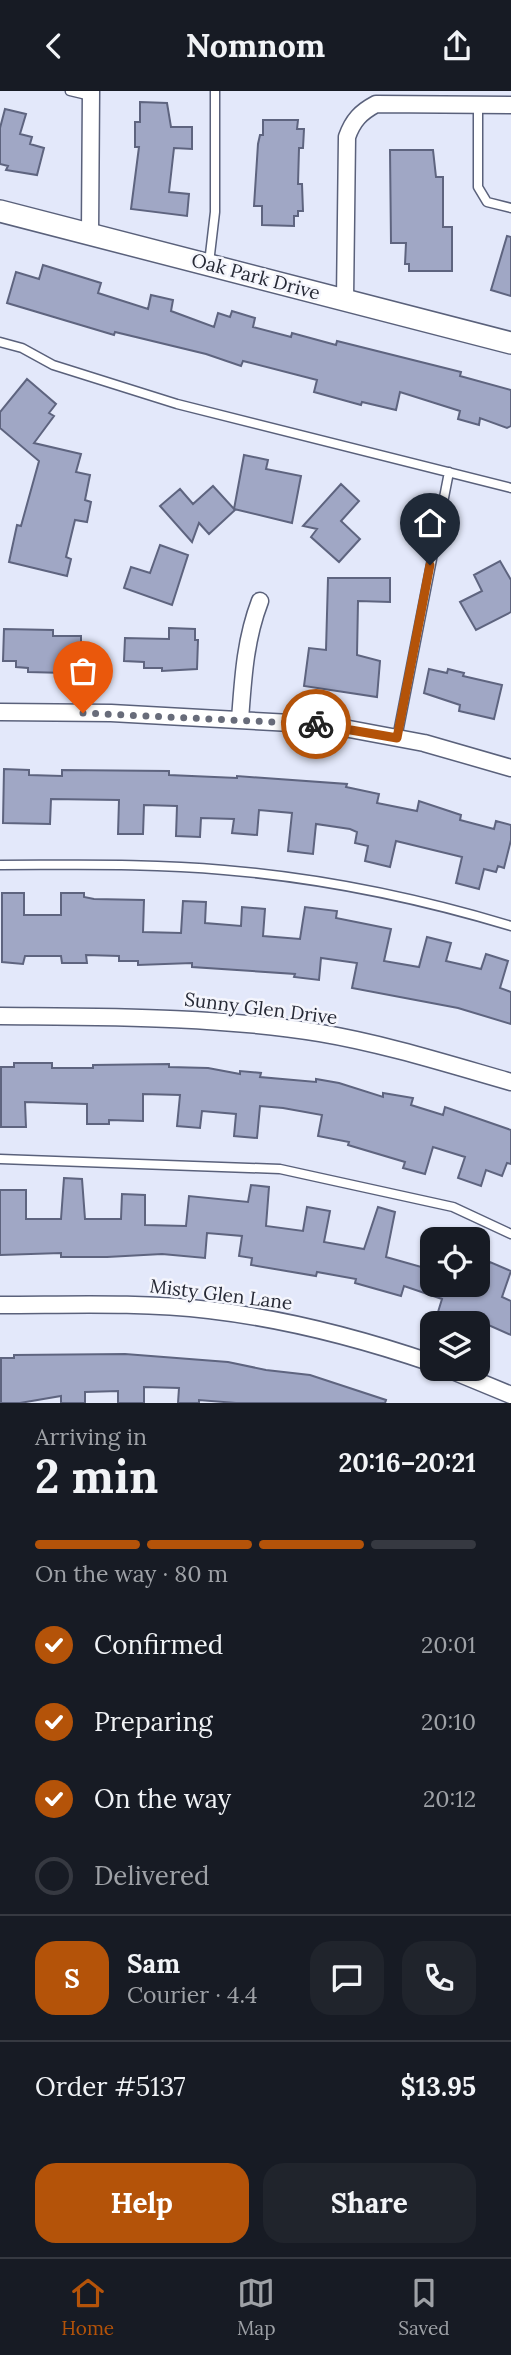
<!DOCTYPE html>
<html lang="en">
<head>
<meta charset="utf-8">
<style>
  :root { --surface:#171b24; --page:#20242c; --text:#f1f3f6; --muted:#9ea1a6; --line:#363941; --accent:#b45309 }
  body { margin:0; font-family:Lora,serif; background:var(--page); color:var(--text); height:100vh; display:flex; flex-direction:column; font-size:26px; white-space:nowrap }
  * { box-sizing:border-box; margin:0 }
  p { font-size:23px; color:var(--muted) }
  .icon { flex:none; width:38px; height:38px; fill:none; stroke:currentColor; stroke-width:2; stroke-linecap:round; stroke-linejoin:round }
  .map { position:relative; height:1312px; overflow:hidden }
  .sheet { display:flex; flex-direction:column; background:var(--surface); flex:1 }
  .sheet>* { flex:none }
  .fabs { position:absolute; left:420px; top:1136px; display:grid; gap:14px }
  .fabs a { display:grid; place-items:center; width:70px; height:70px; border-radius:14px; background:var(--surface); box-shadow:0 2px 5px #0004; font-size:35px }
  .pin { position:absolute; display:grid; place-items:center; width:60px; height:60px; color:#fff; margin:-72px -30px; border-radius:50% 50% 50% 0; rotate:-45deg; box-shadow:0 0 7px #0007 }
  .pin .icon { rotate:45deg }
  .courier { position:absolute; display:grid; place-items:center; width:70px; height:70px; margin:-35px; border:5px solid #b45309; border-radius:50%; background:#fff; color:#222; box-shadow:0 2px 9px #0007 }
  .summary em { font-style:normal; font-weight:800 }
  .summary div { display:flex; flex-direction:column-reverse }
  .summary { display:flex; align-items:center; justify-content:space-between; height:119px; padding:0 35px }
  h1 { font-size:46px; font-weight:800; line-height:52px }
  .bar { display:grid; grid-template-columns:repeat(4,1fr); gap:10px 7px; align-content:center; height:84px; padding:0 35px }
  .bar i { height:9px; border-radius:5px; background:var(--line) }
  .bar .active { background:var(--accent) }
  .bar p { grid-column:span 4 }
  .line { display:flex; align-items:center; gap:18px; padding:0 35px; border-top:2px solid var(--line) }
  .line div { flex:1 }
  .round { display:grid; place-items:center; flex:none; width:74px; height:74px; border-radius:21px; background:var(--page) }
  ol { padding:0 35px; list-style:none }
  li { display:flex; align-items:center; gap:21px; height:77px }
  li p { margin-inline-start:auto }
  li .icon { padding:7px; border-radius:50%; background:var(--accent); color:#fff; stroke-width:4 }
  li:last-child { color:var(--muted) }
  li i { width:38px; height:38px; border:4px solid var(--line); border-radius:50% }
  .primary-button { display:flex; gap:14px; margin-top:auto; padding:14px 35px }
  .primary-button a { flex:1; height:80px; border-radius:21px; background:var(--accent); color:#fff; font-size:28px; font-weight:800; line-height:80px; text-align:center }
  .primary-button a+a { background:var(--page); color:var(--text) }
  header { display:flex; justify-content:space-between; align-items:center; height:91px; padding:0 35px; background:var(--surface); font-size:32px; font-weight:800 }
  .dock { display:flex; justify-content:space-around; align-items:center; height:98px; border-top:2px solid var(--line); background:var(--surface); font-size:19px; color:var(--muted) }
  .dock a { display:grid; justify-items:center; gap:4px }
  .dock .active { color:var(--accent) }
  .map>svg:first-child { display:block }
</style>
</head>
<body>
<header><svg class="icon" aria-label="back" viewBox="0 0 24 24"><path d="M15 5l-7 7 7 7"/></svg>Nomnom<svg class="icon" aria-label="share" viewBox="0 0 24 24"><path d="M12 15V3M7 8l5-5 5 5M5 13v7h14v-7"/></svg></header>
<div class="map">
<svg width="511" height="1312" viewBox="0 0 511 1312">
  <rect width="100%" height="100%" fill="#e3e8fa"/>
  <path fill="#a0a7c5" stroke="#5e647f" stroke-width="2" d="M140 11 167 12 171 36H192V58L174 57 169 101 189 103 187 125 131 118 139 56H135V31H140Z
    M5 18 26 23 20 43 32 46 30 53 44 57 37 84 6 79 8 75 0 73V37Z
    M263 29H298L297 38H304L303 57H299L298 93H302L303 120H298V125H294V135L262 134V115H254L258 53 260 44H263Z
    M390 59H433L436 86H443V136H452V180H409V173H405L406 152H391Z
    M507 145 511 146V205L491 199Z
    M43 174 101 192 98 202 148 218 151 204 173 209 171 220 214 236 218 222 230 226 232 220 255 227 253 236 291 246 292 242 336 254 337 250 461 281 460 285 511 299V335L507 337 480 327 479 334 458 328 460 320 400 301 396 319 362 311 361 314 314 301 317 289 243 270 241 275 206 263 115 241 114 244 7 212 16 181 39 188Z
    M27 288 56 313 49 322 54 325 34 352 81 363 76 381 90 384 85 409 91 411 87 431 75 429 66 466 71 468 67 485 9 471 17 434 21 435 39 370 0 337V321Z
    M244 364 268 369 266 378 301 385 292 432 234 418Z
    M341 393 359 410 341 430 360 448 339 471 311 446 317 438 303 435Z
    M213 395 235 419 209 443 199 432 192 451 160 415 180 398 193 413Z
    M160 454 188 464 172 514 124 497 131 476 150 482Z
    M500 470 511 489V521L476 539 460 511 482 500 474 484Z
    M328 487H390V511L358 510 357 564 380 570 377 606 304 595 309 557 326 559Z
    M169 537 195 538V549H198L197 578 162 580V577H144V571L124 570 125 547 169 548Z
    M4 538 53 539V545H81V577H66V582L28 581V577L16 576V570H3Z
    M429 578 447 582 448 578 464 582 463 585 502 594 494 628 459 620 460 614 424 602Z
    M4 678 29 679V684L62 685V679L169 680V684L237 687V685L347 693 346 696 379 703 377 712 417 720 419 710 461 724 460 729 494 738 496 730 511 734V749L504 777 498 775 496 781 484 778 479 798 456 792 462 766 396 750 390 776 365 770 368 755 355 752 357 741 350 738 316 733 313 763 288 760 292 722 259 719 257 744 232 742 234 728 201 727 200 746 176 745 177 715 144 714 143 743H118L119 709 51 708 50 733 3 732Z
    M2 802H24V824H61V802H84V806L94 808 144 809 143 841 181 842 183 810 206 811 205 832 241 835 242 816 265 818 263 845 300 848 305 816 337 820 336 827 391 838 384 870 419 876 427 846 451 852 446 870 481 878 486 863 508 870 500 897 511 901V933L458 917 352 897 357 872 321 867 319 889 294 886 295 883 192 876V872L138 874V870H119V865L86 864 87 872H62L61 865H25L23 873 2 871Z
    M14 972H52V977H93V974L169 973V976L208 977 240 983V980L261 982 260 986 316 991V988L339 992 383 1006V1002L413 1007 411 1014 443 1024 445 1016 511 1039V1073L507 1072 502 1085 486 1079 481 1095 458 1087 465 1066 433 1056 425 1083 403 1077 405 1071 348 1054 349 1051 318 1045 322 1024 283 1017 260 1015 257 1047 234 1045 236 1023 202 1020 200 1037 177 1035 180 1004 143 1003V1030L109 1029V1033H87V1013L25 1011 26 1036H1V976H14Z
    M64 1087 82 1088 85 1128H121L122 1103 145 1104V1134L186 1135 189 1105 248 1111 251 1094 269 1096 266 1135 303 1140 307 1116 330 1120 324 1151 364 1158 378 1116 395 1121 386 1166 432 1179V1194H480L490 1171 511 1180 502 1206 511 1210V1244L484 1232H470L438 1221 442 1208 404 1195 401 1205 355 1192 356 1188 317 1181 316 1185 251 1174 252 1167 239 1165 242 1145 207 1142 205 1167 162 1163 107 1166H61V1162L0 1164V1099H26V1128H61Z
    M125 1263 228 1271 266 1279 310 1284 386 1309 385 1312H236L199 1309V1312H178L179 1297 144 1296V1312H118V1300L85 1301V1312H61V1305L20 1312H1V1267H14V1264Z"/>
  <g fill="none" stroke-linecap="round" stroke-linejoin="round">
    <g stroke="#5a617b" stroke-width="11">
      <path id="service" d="M70 0 91 5
        M478 14V96L487 111 511 117
        M209 172 215 121V0
        M0 251 22 257 53 274 177 313 511 397
        M397 647 449 381
        M0 774C74 774 150 772 224 779 321 787 418 807 511 835
        M0 1068 280 1078 453 1116 511 1143"/>
    </g>
    <g stroke="#5a617b" stroke-width="19">
      <path id="minor" d="M90 142 91 0
        M345 209 347 46C353 29 361 21 376 13L511 14
        M0 621 111 622 328 634 424 652 511 677
        M240 629C243 588 245 549 260 510
        M0 925C106 926 214 925 320 942 385 953 448 973 511 991
        M0 1214C69 1214 140 1211 209 1219 286 1228 359 1247 432 1272
        M448 1278 511 1304"/>
    </g>
    <g stroke="#5a617b" stroke-width="24">
      <path id="tertiary" d="M0 120 511 252"/>
    </g>
    <use href="#service" stroke="#fff" stroke-width="8"/>
    <use href="#minor" stroke="#fff" stroke-width="16"/>
    <use href="#tertiary" stroke="#fff" stroke-width="21"/>
  </g>
  <g fill="none" stroke-linecap="round" stroke-linejoin="round">
    <path stroke="#686c7a" stroke-width="7" stroke-dasharray="0 12.6" d="M83 622 316 633"/>
    <path stroke="#b45309" stroke-width="9" d="M316 633 397 647 430 474"/>
  </g>
  <g text-anchor="middle" dominant-baseline="central" stroke-width="5" stroke-linejoin="round" paint-order="stroke">
    <g font-size="19" fill="#262935" stroke="#f4f5fc">
      <text transform="translate(256 185) rotate(15)">Oak Park Drive</text>
      <text transform="translate(261 917) rotate(7)">Sunny Glen Drive</text>
      <text transform="translate(221 1203) rotate(7)">Misty Glen Lane</text>
    </g>
  </g>
</svg>
<div class="fabs">
<a><svg class="icon" aria-label="locate" viewBox="0 0 24 24"><circle cx="12" cy="12" r="6"/><path d="M12 2v4M12 18v4M2 12h4M18 12h4"/></svg></a>
<a><svg class="icon" aria-label="layers" viewBox="0 0 24 24"><path d="M12 4l9 5-9 5-9-5zM3 14l9 5 9-5"/></svg></a>
</div>
<div class="pin" style="left:83px;top:622px;background:#ea580c"><svg class="icon" aria-label="bag" viewBox="0 0 24 24"><path d="M5 8h14l-1 12H6zM9 8a3 3 0 0 1 6 0"/></svg></div>
<div class="pin" style="left:430px;top:474px;background:#1f2937"><svg class="icon" aria-label="home" viewBox="0 0 24 24"><path d="M3 11l9-7 9 7M6 9v11h12V9"/></svg></div>
<div class="courier" style="left:316px;top:633px"><svg class="icon" aria-label="bike" viewBox="0 0 24 24"><circle cx="6" cy="16" r="4"/><circle cx="18" cy="16" r="4"/><path d="M6 16l4-8h5l3 8M10 8l3 8H6M13 5h3"/></svg></div>
</div>
<section class="sheet">
<div class="summary"><div><h1>2 min</h1><p>Arriving in</p></div><em>20:16–20:21</em></div>
<div class="bar"><i class="active"></i><i class="active"></i><i class="active"></i><i></i><p>On the way · 80 m</p></div>
<ol>
<li><svg class="icon" aria-label="check" viewBox="0 0 24 24"><path d="M5 12l5 5 9-10"/></svg>Confirmed<p>20:01</p></li>
<li><svg class="icon" aria-label="check" viewBox="0 0 24 24"><path d="M5 12l5 5 9-10"/></svg>Preparing<p>20:10</p></li>
<li><svg class="icon" aria-label="check" viewBox="0 0 24 24"><path d="M5 12l5 5 9-10"/></svg>On the way<p>20:12</p></li>
<li><i></i>Delivered</li>
</ol>
<div class="line" style="height:126px"><b class="round" style="background:var(--accent);color:#fff">S</b><div><b>Sam</b><p>Courier · 4.4</p></div><a class="round"><svg class="icon" aria-label="chat" viewBox="0 0 24 24"><path d="M4 5h16v11H9l-5 4z"/></svg></a><a class="round"><svg class="icon" aria-label="phone" viewBox="0 0 24 24"><path d="M5 4h4l2 5-3 2q2 4 5 5l2-3 5 2v4C11 20 4 13 5 4z"/></svg></a></div>
<div class="line" style="height:91px"><div>Order #5137</div><b>$13.95</b></div>
<div class="primary-button"><a>Help</a><a>Share</a></div>
</section>
<nav class="dock">
<a class="active"><svg class="icon" aria-label="home" viewBox="0 0 24 24"><path d="M3 11l9-7 9 7M6 9v11h12V9"/></svg>Home</a>
<a><svg class="icon" aria-label="map" viewBox="0 0 24 24"><path d="M3 6l6-2 6 2 6-2v14l-6 2-6-2-6 2zM9 4v14M15 6v14"/></svg>Map</a>
<a><svg class="icon" aria-label="saved" viewBox="0 0 24 24"><path d="M7 4h10v16l-5-4-5 4z"/></svg>Saved</a>
</nav>
</body>
</html>
